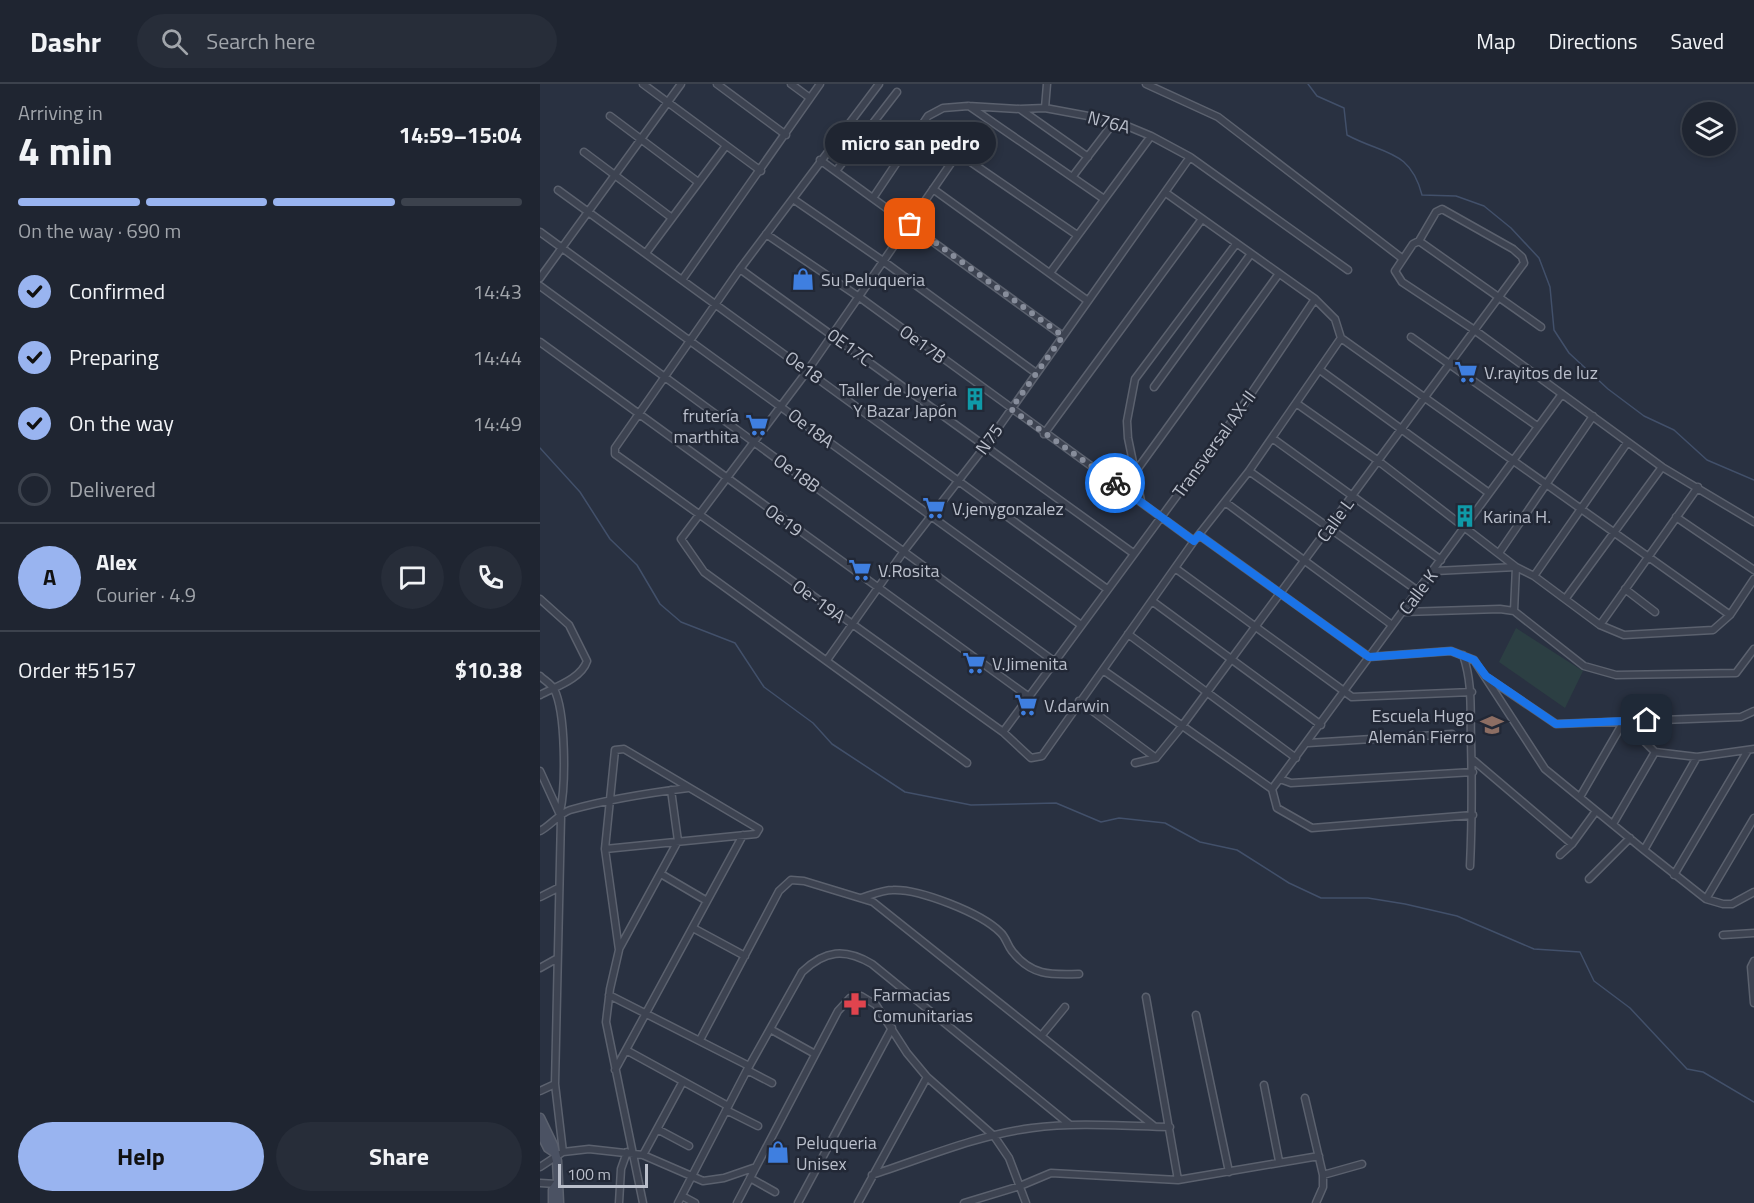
<!DOCTYPE html>
<html lang="en">
<head>
<meta charset="utf-8">
<style>
  :root { --surface:#1f2531; --page:#272d39; --text:#f1f3f6; --muted:#a1a5ab; --line:#3c424d; --accent:#99b4f0 }
  body { margin:0; font-family:"Titillium Web",sans-serif; background:var(--page); color:var(--text); height:100vh; display:flex; flex-direction:column; font-size:22px; white-space:nowrap }
  * { box-sizing:border-box; margin:0 }
  p { font-size:20px; color:var(--muted) }
  .icon { flex:none; width:33px; height:33px; fill:none; stroke:currentColor; stroke-width:2; stroke-linecap:round; stroke-linejoin:round }
  .map { position:relative; flex:1; overflow:hidden }
  .drawer { display:flex; flex-direction:column; background:var(--surface); width:540px }
  .drawer>* { flex:none }
  .fabs { position:absolute; left:1142px; top:18px; display:grid; gap:12px }
  .fabs a { display:grid; place-items:center; width:54px; height:54px; border-radius:50%; background:var(--surface); box-shadow:0 3px 9px #0003,0 0 0 2px var(--line); font-size:30px }
  .scale { position:absolute; left:18px; bottom:15px; width:90px; box-sizing:border-box; padding-left:6px; border:3px solid #babfcb; border-top:0; font-size:16px; line-height:21px; white-space:nowrap; color:#babfcb; -webkit-text-stroke:4px #222836; paint-order:stroke }
  .pin { position:absolute; display:grid; place-items:center; width:51px; height:51px; color:#fff; margin:-26px; border-radius:12px; box-shadow:0 3px 9px #0006 }
  .courier { position:absolute; display:grid; place-items:center; width:60px; height:60px; margin:-30px; border:4px solid #1a73e8; border-radius:50%; background:#fff; color:#222; box-shadow:0 2px 8px #0007 }
  .bubble { position:absolute; height:42px; border-radius:21px; background:var(--surface); box-shadow:0 3px 9px #0003,0 0 0 2px var(--line); font-size:20px; font-weight:700; line-height:42px; text-align:center }
  .head em { font-style:normal; font-weight:700 }
  .head div { display:flex; flex-direction:column-reverse }
  .head { display:flex; align-items:center; justify-content:space-between; height:102px; padding:0 18px }
  h1 { font-size:39px; font-weight:700; line-height:45px }
  .bar { display:grid; grid-template-columns:repeat(4,1fr); gap:9px 6px; align-content:center; height:72px; padding:0 18px }
  .bar i { height:8px; border-radius:4px; background:var(--line) }
  .bar .selected { background:var(--accent) }
  .bar p { grid-column:span 4 }
  .line { display:flex; align-items:center; gap:15px; padding:0 18px; border-top:2px solid var(--line) }
  .line div { flex:1 }
  .round { display:grid; place-items:center; flex:none; width:63px; height:63px; border-radius:32px; background:var(--page) }
  ol { padding:0 18px; list-style:none }
  li { display:flex; align-items:center; gap:18px; height:66px }
  li p { margin-inline-start:auto }
  li .icon { padding:6px; border-radius:50%; background:var(--accent); color:#111; stroke-width:4 }
  li:last-child { color:var(--muted) }
  li i { width:33px; height:33px; border:3px solid var(--line); border-radius:50% }
  .primary-button { display:flex; gap:12px; margin-top:auto; padding:12px 18px }
  .primary-button a { flex:1; height:69px; border-radius:36px; background:var(--accent); color:#111; font-size:24px; font-weight:700; line-height:69px; text-align:center }
  .primary-button a+a { background:var(--page); color:var(--text) }
  header { display:flex; align-items:center; gap:36px; box-sizing:border-box; height:84px; padding:0 30px; background:var(--surface); border-bottom:2px solid var(--line) }
  header strong { font-size:28px }
  nav { display:flex; gap:33px; margin-inline-start:auto; font-size:21px }
  .search { width:420px; height:54px; background:var(--page); display:flex; align-items:center; gap:15px; box-sizing:border-box; padding:0 21px; border-radius:33px; color:var(--muted); font-size:22px }
  main { display:flex; flex:1; min-height:0 }
  .map>svg:first-child { display:block }
</style>
</head>
<body>
<header>
<strong>Dashr</strong>
<div class="search"><svg class="icon" aria-label="search" viewBox="0 0 24 24"><circle cx="10" cy="10" r="6"/><path d="M15 15l6 6"/></svg>Search here</div>
<nav><a>Map</a><a>Directions</a><a>Saved</a></nav>
</header>
<main>
<section class="drawer">
<div class="head"><div><h1>4 min</h1><p>Arriving in</p></div><em>14:59–15:04</em></div>
<div class="bar"><i class="selected"></i><i class="selected"></i><i class="selected"></i><i></i><p>On the way · 690 m</p></div>
<ol>
<li><svg class="icon" aria-label="check" viewBox="0 0 24 24"><path d="M5 12l5 5 9-10"/></svg>Confirmed<p>14:43</p></li>
<li><svg class="icon" aria-label="check" viewBox="0 0 24 24"><path d="M5 12l5 5 9-10"/></svg>Preparing<p>14:44</p></li>
<li><svg class="icon" aria-label="check" viewBox="0 0 24 24"><path d="M5 12l5 5 9-10"/></svg>On the way<p>14:49</p></li>
<li><i></i>Delivered</li>
</ol>
<div class="line" style="height:108px"><b class="round" style="background:var(--accent);color:#111">A</b><div><b>Alex</b><p>Courier · 4.9</p></div><a class="round"><svg class="icon" aria-label="chat" viewBox="0 0 24 24"><path d="M4 5h16v11H9l-5 4z"/></svg></a><a class="round"><svg class="icon" aria-label="phone" viewBox="0 0 24 24"><path d="M5 4h4l2 5-3 2q2 4 5 5l2-3 5 2v4C11 20 4 13 5 4z"/></svg></a></div>
<div class="line" style="height:78px"><div>Order #5157</div><b>$10.38</b></div>
<div class="primary-button"><a>Help</a><a>Share</a></div>
</section>
<div class="map">
<svg width="1214" height="1119" viewBox="0 0 1214 1119">
  <rect width="100%" height="100%" fill="#293141"/>
  <path fill="#2c3f43" d="M976 544 1043 587 1025 624 959 578Z"/>
  <g fill="none" stroke-linecap="round" stroke-linejoin="round">
    <path stroke="#42506a" stroke-width="1.5" d="M768 0 777 12 804 24 807 51C844 71 870 65 882 111L916 112 944 122 971 144 999 174 1010 203 1014 246 1029 269 1068 305 1104 332 1134 346 1167 376 1214 396
      M0 364 40 408 70 455 97 481 120 520 141 538 195 559 224 603 273 639 292 660 365 708 431 721 516 719 561 738 579 734 625 739 660 758 697 766 749 799 781 814H828L865 820 917 832 994 865 1040 868 1054 897 1090 924 1147 985 1163 988 1214 1018"/>
    <g stroke="#5b616e" stroke-width="9">
      <path id="street" d="M103 0 221 87
        M177 0 246 51
        M251 0 270 14
        M339 0 200 185 75 364V370L463 648 491 674 502 672 654 457 709 387 801 254
        M606 0 678 33 863 175 855 187 862 198 933 245 1122 383 1214 438
        M429 22 564 115
        M505 24 507 0
        M480 25 548 73
        M70 32 158 98
        M44 68 132 134
        M280 76 523 252
        M296 87 357 8
        M533 92 575 37
        M393 105 548 217
        M18 106 567 505
        M626 109 775 215 795 235 801 254
        M333 114 388 32 403 24 428 22 480 25 505 24 575 37 611 52 650 73 808 186
        M253 115 343 177 496 289
        M0 148 541 541
        M226 150 322 215 654 457
        M106 169 185 63
        M863 175 873 160 879 157 1001 243
        M200 185 593 469
        M510 189 611 52
        M0 194 141 0
        M142 196 280 0
        M0 202 515 578
        M871 253 997 342
        M801 254 1190 531
        M0 258 489 613
        M780 286 949 409
        M614 303 710 171
        M756 319 837 376 976 483 994 492 1060 541 1084 551 1173 546 1190 531 1214 495
        M504 350 662 135
        M732 354 901 476
        M596 387 738 191
        M709 387 878 507
        M601 417 588 354 587 337 595 295 696 160
        M685 418 852 541
        M1136 433 1214 486
        M659 451 829 573
        M959 469 1053 332
        M635 484 812 613 932 608
        M895 487 976 483 974 527
        M994 492 1087 359
        M1085 505 1115 528
        M1026 514 1122 383
        M0 515 29 541 47 577C41 595 15 603 0 611
        M612 517 781 641
        M863 528 960 525 974 527 1044 582 1076 591 1196 589 1214 565
        M1060 541 1158 403
        M588 550 756 674
        M923 571C933 600 930 627 931 657 932 699 932 740 930 782
        M829 573 911 567 934 576 1005 685 1104 766 1166 815 1183 820H1192L1214 808
        M287 576 364 467 446 361 650 73
        M563 586 732 705
        M0 592C4 596 11 600 14 605 26 628 26 702 20 728
        M948 594 1016 640 1201 633 1214 627
        M539 617 616 674
        M463 648 700 326 775 215
        M768 659 912 650
        M932 675 1032 760
        M427 679 164 488 141 455 268 286 416 72H422L537 151
        M595 679 616 674 642 642 984 179 982 173 973 165 902 125 896 128 879 157
        M0 687 21 733 15 1000 23 1068
        M740 695 751 699 933 688
        M732 705 1022 310
        M732 705 737 724 772 744 933 731
        M1040 713 1084 637 1115 668 1157 673 1214 665
        M1073 740 1115 668
        M0 747C10 742 20 729 30 726 69 715 108 709 148 704
        M65 765 216 750 219 745 84 665 75 666 65 765 79 866 70 905 66 938 103 1119
        M1104 766 1157 673
        M1020 771 1032 760 1056 727
        M1134 791 1207 668
        M1049 795 1090 754
        M0 813 18 804
        M321 814C331 811 343 806 353 806 380 805 441 829 460 848 466 853 467 861 472 867 491 892 511 891 539 890
        M1166 815 1214 734
        M167 817 203 751
        M153 844 205 872
        M1183 851 1214 849
        M79 865 138 757 131 706
        M1214 877 1211 883 1214 919
        M0 884 16 875
        M69 911 209 982
        M606 913 638 1096
        M656 931 689 1088
        M230 945 275 970
        M502 951 525 923
        M160 956 239 807 251 796 264 797 333 818 614 1042
        M86 966 188 1022
        M75 986 167 817 121 790
        M207 986 232 999
        M724 1001 739 1077
        M0 1007 15 1000
        M765 1014 783 1091V1103L776 1119
        M186 1026 218 1042
        M117 1045 149 1062
        M103 1071 142 999
        M0 1083 23 1068 49 1065 103 1071 163 1097 184 1094 216 1083 298 927 310 914 321 912 336 921 367 969 387 993 454 1052 469 1074 486 1119
        M332 1091C384 1074 438 1051 492 1044 537 1038 584 1042 630 1043
        M783 1091 822 1080
        M210 1094 235 1108
        M0 1099 17 1100
        M142 1112 155 1119
        M79 1119 81 1085 87 1068
        M138 1119 207 986 262 888C285 866 305 864 332 880L529 1040
        M197 1119 216 1083
        M258 1119 352 944
        M318 1119 387 993
        M424 1119 480 1102 511 1089 638 1096 779 1072"/>
    </g>
    <g stroke="#5b616e" stroke-width="11">
      <path id="secondary" d="M0 1034 13 1061 17 1077 19 1119
        M0 1048 8 1064 14 1068
        M13 1119V1106L17 1100"/>
    </g>
    <use href="#street" stroke="#3d4351" stroke-width="6"/>
    <use href="#secondary" stroke="#4b5263" stroke-width="8"/>
  </g>
  <g fill="none" stroke-linecap="round" stroke-linejoin="round">
    <path stroke="#878d9b" stroke-width="6" stroke-dasharray="0 10.8" d="M370 140 523 252 471 325 575 399"/>
    <path stroke="#1a73e8" stroke-width="8" d="M575 399 654 457 659 451 829 573 911 567 934 576 946 592 1016 640 1107 636"/>
  </g>
  <defs>
    <g id="shop-bare" transform="scale(1.8)"><path d="M-5-2.5h2.3a2.7 3.5 0 0 1 5.4 0H5L5.5 6h-11ZM-1.5-2.5h3a1.5 2.3 0 0 0-3 0Z" fill="#3f7fe0" stroke="#222836" stroke-width="2.5" paint-order="stroke"/></g>
    <g id="supermarket-bare" transform="scale(1.8)"><path d="M-6-5.5h2.5l.6 2H6L4.5 2H-2.5L-4.4-4H-6ZM-1.5 3.2a1.3 1.3 0 1 0 .1 0ZM3 3.2a1.3 1.3 0 1 0 .1 0Z" fill="#3f7fe0" stroke="#222836" stroke-width="2.5" paint-order="stroke"/></g>
    <g id="building-bare" transform="scale(1.8)"><path d="M-4-6H4V6H1V3H-1V6H-4ZM-2.5-4.3h1.7v1.8h-1.7ZM.8-4.3h1.7v1.8H.8ZM-2.5-1h1.7V.8h-1.7ZM.8-1h1.7V.8H.8Z" fill="#0f9aa8" stroke="#222836" stroke-width="2.5" paint-order="stroke"/></g>
    <g id="school-bare" transform="scale(1.8)"><path d="M0-5L7-2L0 1L-7-2ZM-4 1L0 2.5L4 1V4Q0 6-4 4Z" fill="#8d6e63" stroke="#222836" stroke-width="2.5" paint-order="stroke"/></g>
    <g id="pharmacy-bare" transform="scale(1.8)"><path d="M-2-6h4v4h4v4h-4v4h-4v-4h-4v-4h4Z" fill="#e0444e" stroke="#222836" stroke-width="2.5" paint-order="stroke"/></g>
  </defs>
  <g fill-rule="evenodd">
    <use href="#shop-bare" x="263" y="195"/>
    <use href="#supermarket-bare" x="926" y="288"/>
    <use href="#building-bare" x="435" y="315"/>
    <use href="#supermarket-bare" x="217" y="341"/>
    <use href="#supermarket-bare" x="394" y="424"/>
    <use href="#building-bare" x="925" y="432"/>
    <use href="#supermarket-bare" x="320" y="486"/>
    <use href="#supermarket-bare" x="434" y="579"/>
    <use href="#supermarket-bare" x="486" y="621"/>
    <use href="#school-bare" x="952" y="641"/>
    <use href="#pharmacy-bare" x="315" y="920"/>
    <use href="#shop-bare" x="238" y="1068"/>
  </g>
  <g text-anchor="middle" dominant-baseline="central" stroke-width="5" stroke-linejoin="round" paint-order="stroke">
    <g font-size="18" fill="#babfcb" stroke="#222836">
      <text transform="translate(569 38) rotate(15)">N76A</text>
      <text transform="translate(383 260) rotate(36)">Oe17B</text>
      <text transform="translate(310 263) rotate(36)">0E17C</text>
      <text transform="translate(264 283) rotate(36)">Oe18</text>
      <text transform="translate(271 344) rotate(37)">Oe18A</text>
      <text transform="translate(449 355) rotate(-54)">N75</text>
      <text transform="translate(674 360) rotate(-54)">Transversal AX-II</text>
      <text transform="translate(257 389) rotate(36)">Oe18B</text>
      <text transform="translate(244 436) rotate(36)">Oe19</text>
      <text transform="translate(795 436) rotate(-54)">Calle L</text>
      <text transform="translate(878 508) rotate(-53)">Calle K</text>
      <text transform="translate(279 517) rotate(36)">Oe-19A</text>
    </g>
    <g font-size="18" fill="#babfcb" stroke="#222836" text-anchor="start">
      <text x="281" y="195">Su Peluqueria</text>
      <text x="944" y="288">V.rayitos de luz</text>
      <text x="417" y="305" text-anchor="end">Taller de Joyeria<tspan x="417" dy="21">Y Bazar Japón</tspan></text>
      <text x="199" y="331" text-anchor="end">frutería<tspan x="199" dy="21">marthita</tspan></text>
      <text x="412" y="424">V.jenygonzalez</text>
      <text x="943" y="432">Karina H.</text>
      <text x="338" y="486">V.Rosita</text>
      <text x="452" y="579">V.Jimenita</text>
      <text x="504" y="621">V.darwin</text>
      <text x="934" y="631" text-anchor="end">Escuela Hugo<tspan x="934" dy="21">Alemán Fierro</tspan></text>
      <text x="333" y="910">Farmacias<tspan x="333" dy="21">Comunitarias</tspan></text>
      <text x="256" y="1058">Peluqueria<tspan x="256" dy="21">Unisex</tspan></text>
    </g>
  </g>
</svg>
<div class="fabs">
<a><svg class="icon" aria-label="layers" viewBox="0 0 24 24"><path d="M12 4l9 5-9 5-9-5zM3 14l9 5 9-5"/></svg></a>
</div>
<div class="scale">100 m</div>
<div class="pin" style="left:370px;top:140px;background:#ea580c"><svg class="icon" aria-label="bag" viewBox="0 0 24 24"><path d="M5 8h14l-1 12H6zM9 8a3 3 0 0 1 6 0"/></svg></div>
<div class="pin" style="left:1107px;top:636px;background:#1f2937"><svg class="icon" aria-label="home" viewBox="0 0 24 24"><path d="M3 11l9-7 9 7M6 9v11h12V9"/></svg></div>
<div class="courier" style="left:575px;top:399px"><svg class="icon" aria-label="bike" viewBox="0 0 24 24"><circle cx="6" cy="16" r="4"/><circle cx="18" cy="16" r="4"/><path d="M6 16l4-8h5l3 8M10 8l3 8H6M13 5h3"/></svg></div>
<div class="bubble" style="left:285px;top:38px;width:171px">micro san pedro</div>
</div>
</main>
</body>
</html>
